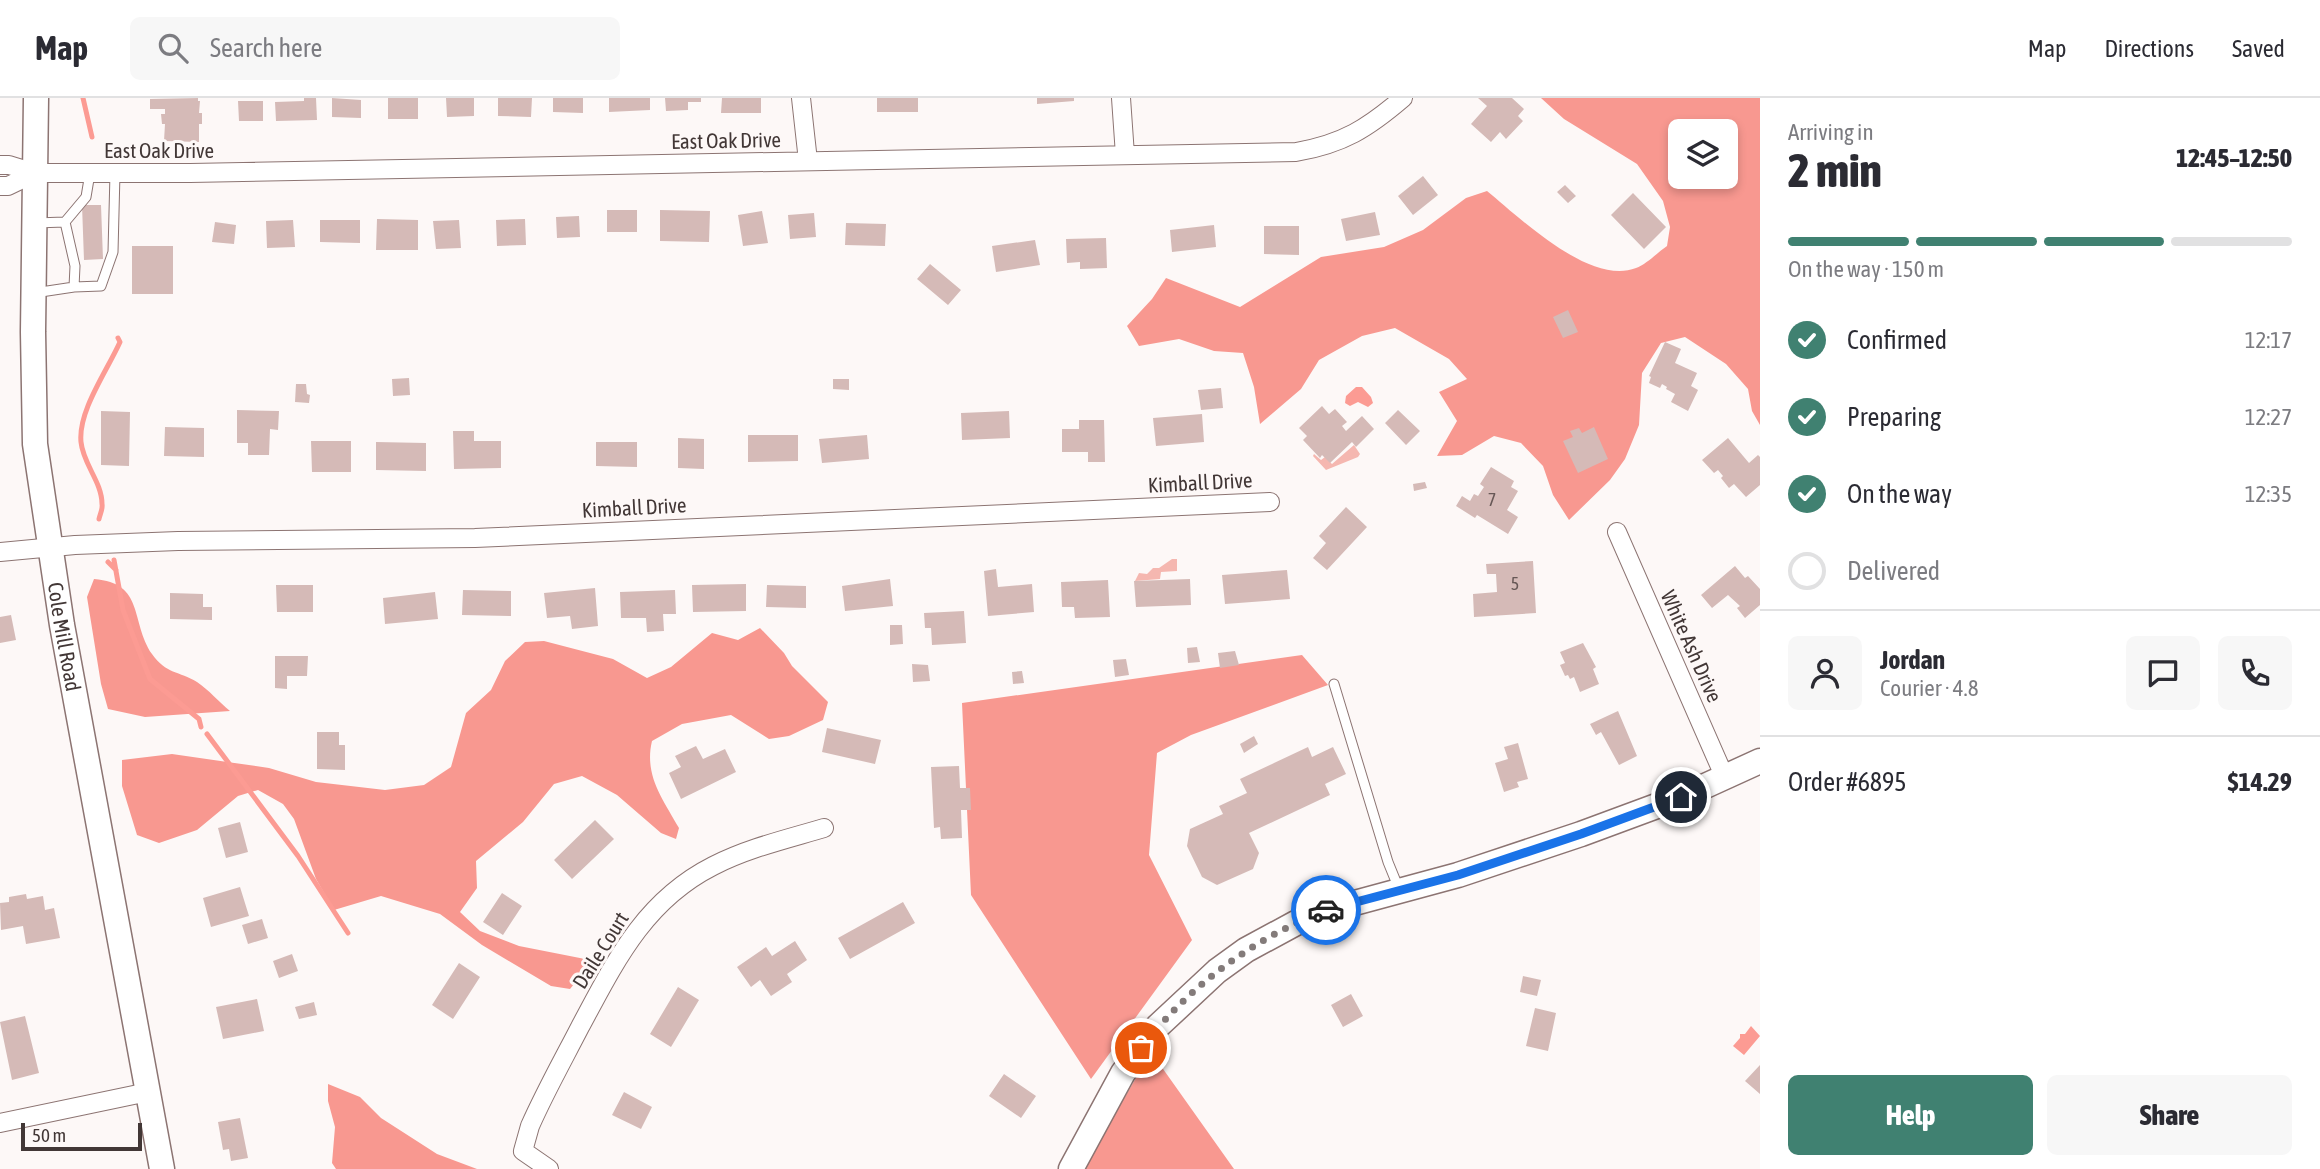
<!DOCTYPE html>
<html lang="en">
<head>
<meta charset="utf-8">
<style>
  :root { --surface:#fff; --page:#f7f7f7; --text:#2b2b33; --muted:#7c7c81; --line:#e1e1e2; --accent:#408171 }
  body { margin:0; font-family:"Asap Condensed",sans-serif; background:var(--page); color:var(--text); height:100vh; display:flex; flex-direction:column; font-size:26px; white-space:nowrap }
  * { box-sizing:border-box; margin:0 }
  p { font-size:23px; color:var(--muted) }
  .icon { flex:none; width:38px; height:38px; fill:none; stroke:currentColor; stroke-width:2; stroke-linecap:round; stroke-linejoin:round }
  .map { position:relative; flex:1; overflow:hidden }
  .details { display:flex; flex-direction:column; background:var(--surface); width:560px }
  .details>* { flex:none }
  .fabs { position:absolute; left:1668px; top:21px; display:grid; gap:14px }
  .fabs a { display:grid; place-items:center; width:70px; height:70px; border-radius:10px; background:var(--surface); box-shadow:0 4px 10px #0003; font-size:35px }
  .scale { position:absolute; left:21px; bottom:18px; width:121px; box-sizing:border-box; padding-left:7px; border:4px solid #423736; border-top:0; font-size:19px; line-height:24px; white-space:nowrap; color:#423736; -webkit-text-stroke:5px #fdf8f7; paint-order:stroke }
  .pin { position:absolute; display:grid; place-items:center; width:60px; height:60px; color:#fff; margin:-30px; border:4px solid #fff; border-radius:50%; box-shadow:0 2px 7px #0007 }
  .courier { position:absolute; display:grid; place-items:center; width:70px; height:70px; margin:-35px; border:5px solid #1a73e8; border-radius:50%; background:#fff; color:#222; box-shadow:0 2px 9px #0007 }
  .headline em { font-style:normal; font-weight:800 }
  .headline div { display:flex; flex-direction:column-reverse }
  .headline { display:flex; align-items:center; justify-content:space-between; height:119px; padding:0 28px }
  h1 { font-size:46px; font-weight:800; line-height:52px }
  .bar { display:grid; grid-template-columns:repeat(4,1fr); gap:10px 7px; align-content:center; height:84px; padding:0 28px }
  .bar i { height:9px; border-radius:5px; background:var(--line) }
  .bar .on { background:var(--accent) }
  .bar p { grid-column:span 4 }
  .line { display:flex; align-items:center; gap:18px; padding:0 28px; border-top:2px solid var(--line) }
  .line div { flex:1 }
  .round { display:grid; place-items:center; flex:none; width:74px; height:74px; border-radius:10px; background:var(--page) }
  ol { padding:0 28px; list-style:none }
  li { display:flex; align-items:center; gap:21px; height:77px }
  li p { margin-inline-start:auto }
  li .icon { padding:7px; border-radius:50%; background:var(--accent); color:#fff; stroke-width:4 }
  li:last-child { color:var(--muted) }
  li i { width:38px; height:38px; border:4px solid var(--line); border-radius:50% }
  .cta { display:flex; gap:14px; margin-top:auto; padding:14px 28px }
  .cta a { flex:1; height:80px; border-radius:10px; background:var(--accent); color:#fff; font-size:28px; font-weight:800; line-height:80px; text-align:center }
  .cta a+a { background:var(--page); color:var(--text) }
  header { display:flex; align-items:center; gap:42px; box-sizing:border-box; height:98px; padding:0 35px; background:var(--surface); border-bottom:2px solid var(--line) }
  header strong { font-size:33px }
  nav { display:flex; gap:38px; margin-inline-start:auto; font-size:24px }
  .search { width:490px; height:63px; background:var(--page); display:flex; align-items:center; gap:18px; box-sizing:border-box; padding:0 24px; border-radius:10px; color:var(--muted); font-size:26px }
  main { display:flex; flex:1; min-height:0 }
  .map>svg:first-child { display:block }
</style>
</head>
<body>
<header>
<strong>Map</strong>
<div class="search"><svg class="icon" aria-label="search" viewBox="0 0 24 24"><circle cx="10" cy="10" r="6"/><path d="M15 15l6 6"/></svg>Search here</div>
<nav><a>Map</a><a>Directions</a><a>Saved</a></nav>
</header>
<main>
<div class="map">
<svg width="1760" height="1071" viewBox="0 0 1760 1071">
  <rect width="100%" height="100%" fill="#fdf8f7"/>
  <path fill="#f5b7b0" d="M1354 347 1360 356 1358 359 1326 372 1313 358 1314 356 1321 362 1325 359 1332 366Z
    M1172 461H1177V473L1161 474 1160 481 1135 483 1139 475 1147 476 1153 470H1159Z"/>
  <path fill="#f89890" fill-rule="evenodd" d="M1541 0H1760V327L1752 313 1748 291 1726 266 1685 239 1661 245 1642 275 1639 327 1625 361 1610 382 1569 422 1553 397 1543 368 1521 345 1494 338 1462 357 1437 358 1457 323 1439 294 1467 281 1449 261 1395 230 1362 238 1319 262 1301 291 1260 326 1254 289 1243 255 1214 253 1179 241 1139 248 1127 228 1152 201 1166 180 1240 209 1321 159 1384 149 1423 132 1466 100 1487 93C1520 120 1590 188 1636 170 1647 166 1658 154 1667 148L1670 129 1663 103 1637 66 1564 21ZM1680 33H1726V79H1680Z
    M94 481C145 485 130 523 152 556 166 576 179 573 197 584 209 592 219 604 230 613L145 619 108 611 101 586 87 499Z
    M760 530 784 555 792 568 828 604 823 622 789 638 769 641 731 617 682 626 652 643C644 677 662 700 679 730L676 741 661 735 617 697 582 678 554 686 523 724 476 763 477 790 460 814 480 833 519 848 585 861 586 871 570 891 551 888 482 847 440 816 381 798 334 812 316 781 294 721 283 706 258 692 238 698 197 732 159 745 137 737 122 688V662L172 656 269 670 316 684 385 692 424 687 451 669 466 615 491 592 505 563 525 544 544 543 613 561 647 580 671 569 712 535 738 542Z
    M1302 557 1328 587 1191 637 1157 655 1149 757 1192 842 1091 981 971 797 962 605Z
    M1151 954 1234 1071H1083Z
    M328 986 360 999 381 1020 437 1056 477 1071H336L332 1065 335 1029 328 1003Z"/>
  <path fill="#fc9b93" d="M1356 289H1362L1371 299 1373 305 1368 309 1358 304 1350 308 1345 305 1346 298Z
    M1751 928 1760 938 1744 957 1733 948 1740 940V936H1745Z"/>
  <g fill="none" stroke-linecap="round" stroke-linejoin="round">
    <path stroke="#fc9b93" stroke-width="5" d="M83 0 92 39
      M99 421C100 416 103 411 102 406 102 384 83 366 81 344 78 313 107 273 120 244L118 240
      M114 462 123 512 150 581 199 621 201 629
      M108 464 116 472
      M207 636 298 758 348 835"/>
  </g>
  <path fill="#d5bab7" d="M198 0V3H200L199 15H202V26H199V44L164 43 165 26H162L161 16H165V11H150V1Z
    M304 0H316L317 22 276 23 275 4 304 3Z
    M332 0 361 2V20L332 19Z
    M388 0H418V21H388Z
    M446 0H474V18L447 19Z
    M498 0H532L531 19 498 18Z
    M553 0H583V15L553 14Z
    M609 0H650V12L609 14Z
    M665 0H701V4H688V12L666 13Z
    M722 0H761V15H721Z
    M877 0H918V14H877Z
    M1037 0H1074V3L1037 6Z
    M1478 0H1512L1524 11 1518 18 1523 23 1506 41 1500 34 1491 44 1471 26 1487 8Z
    M238 3H263V23H239Z
    M1423 78 1438 97 1413 117 1398 98Z
    M1565 87 1576 98 1568 105 1557 94Z
    M1633 95 1666 129 1644 151 1611 117Z
    M82 107H101L103 161 84 162Z
    M607 112H637V134H607Z
    M660 112 710 113 709 144 660 143Z
    M762 113 768 145 743 148 738 117Z
    M1375 114 1380 137 1346 143 1341 121Z
    M814 115 816 139 790 141 788 117Z
    M579 118 580 139 557 140 556 119Z
    M377 121 418 122V152H376Z
    M525 121 526 147 497 148 496 122Z
    M293 122 295 149 267 150 266 123Z
    M320 122H360V145L320 144Z
    M459 122 461 150 436 151 433 123Z
    M215 124 236 127 234 146 212 144Z
    M846 125 886 126 885 148 845 147Z
    M1214 127 1216 149 1172 154 1170 132Z
    M1264 128H1299V157L1264 156Z
    M1106 140 1107 170 1080 171V164L1067 165 1066 141Z
    M1035 142 1040 167 996 174 992 148Z
    M132 148H173V196H132Z
    M930 166 961 192 948 207 917 181Z
    M1568 212 1578 234 1563 240 1553 219Z
    M1665 244 1681 251 1675 265 1697 275 1691 288 1698 292 1688 313 1671 304 1675 296 1666 291 1667 289 1662 286 1660 290 1649 285 1651 279 1649 278Z
    M409 280 410 297 393 298 392 281Z
    M833 281H849V292L833 291Z
    M296 286H306L307 296 310 297 309 305 295 304Z
    M1221 290 1223 310 1201 312 1198 292Z
    M1322 308 1329 316 1335 311 1347 324 1342 328 1346 333 1362 318 1374 331 1356 349 1352 344 1330 365 1322 357 1320 360 1303 342 1307 338 1299 330Z
    M237 312 279 313 278 332 270 331 269 357H248V345H237Z
    M1398 312 1420 333 1406 347 1385 325Z
    M101 313 130 314 129 368 101 367Z
    M1009 313 1010 340 962 342 961 315Z
    M1202 316 1204 344 1156 348 1153 320Z
    M1079 322H1104L1105 364H1088V354H1062V331H1079Z
    M165 329 204 330V359L164 358Z
    M1594 329 1608 361 1578 375 1563 343 1573 339 1570 333 1579 330 1582 335Z
    M453 333H474V343H501V370L454 371Z
    M748 337H798V363L748 364Z
    M867 337 869 361 822 365 819 341Z
    M678 340 704 341V371L678 370Z
    M1728 340 1749 365 1758 357 1760 359V387L1746 399 1734 386 1729 390 1721 380 1723 378 1718 372 1714 375 1702 362Z
    M311 343H351V374H312Z
    M376 344 426 345V373L376 372Z
    M596 344H637V369L596 368Z
    M1491 369 1514 383 1511 389 1518 393 1507 412 1518 419 1508 436 1477 417 1475 420 1456 408 1462 398 1470 403 1474 396 1478 398 1484 389 1480 386Z
    M1425 384 1427 390 1414 393 1413 386Z
    M1346 409 1367 429 1327 472 1313 460 1326 445 1319 438Z
    M1533 463 1536 515 1474 519 1473 496 1497 494 1496 476H1487L1486 466Z
    M1735 468 1745 480 1748 478 1760 491V507L1745 520 1737 510 1740 508 1728 497 1712 510 1701 497Z
    M996 471 998 489 1032 486 1034 514 988 518 984 473Z
    M1287 472 1290 501 1225 506 1222 477Z
    M890 481 893 508 845 513 842 488Z
    M1190 481 1191 507 1136 509 1134 483Z
    M1108 482 1110 519 1075 520 1074 509H1062L1061 484Z
    M746 486V513L693 514 692 487Z
    M276 487H313V514H277Z
    M767 487 806 488V510L766 509Z
    M595 490 598 528 572 531 570 518 547 520 544 495Z
    M463 492 511 493V518L462 517Z
    M675 492 676 516H663L664 533 647 534 646 520H621L620 494Z
    M435 494 438 521 385 526 383 500Z
    M170 495 203 496V509H212V522L170 521Z
    M964 513 966 545 932 547 931 530H925L924 515Z
    M11 517 16 542 0 545V519Z
    M890 527H902L903 546 890 547Z
    M1583 545 1596 569 1593 571 1599 586 1580 594 1574 579 1570 581 1568 577 1565 578 1560 567 1565 565 1560 554Z
    M1197 549 1200 564 1188 565 1187 550Z
    M1235 553 1239 567 1220 570 1218 555Z
    M275 558H308L307 578H287V591L275 590Z
    M1126 561 1129 577 1115 579 1113 562Z
    M912 566 928 567 930 583 913 584Z
    M1022 573 1024 585 1013 586 1012 574Z
    M1618 613 1637 658 1619 667 1601 634 1596 637 1590 626Z
    M827 630 881 642 875 666 822 654Z
    M317 634H339V647H345V672L317 671Z
    M1254 638 1258 646 1244 655 1240 646Z
    M1518 645 1528 681 1517 684 1519 689 1504 694 1495 665 1508 661 1504 649Z
    M696 648 703 661 725 651 736 674 681 701 669 675 681 669 675 658Z
    M1308 649 1312 659 1333 649 1346 676 1325 686 1330 697 1249 735 1259 755 1253 771 1217 787 1202 779 1187 748 1190 731 1223 716 1219 708 1247 695 1240 681Z
    M959 668 960 690H970L971 712H961L962 740 941 741 940 729 934 730 931 669Z
    M595 722 614 741 572 781 554 762Z
    M240 724 248 754 226 760 218 730Z
    M240 789 249 818 211 829 203 800Z
    M502 795 522 808 503 837 483 824Z
    M26 796 27 801 43 798 45 812 54 810 60 840 26 846 23 828 1 832 0 805 9 804V799Z
    M903 804 915 825 850 861 838 840Z
    M262 821 268 840 248 846 242 827Z
    M795 843 807 862 787 876 792 884 771 898 760 882 751 889 737 869 766 849 772 858Z
    M292 856 298 873 279 880 273 863Z
    M459 865 480 879 453 921 432 907Z
    M1523 878 1541 882 1537 898 1520 894Z
    M678 889 699 902 671 949 650 936Z
    M1351 896 1363 918 1343 929 1331 907Z
    M257 901 264 933 223 941 216 909Z
    M314 904 317 917 299 921 295 909Z
    M1535 910 1556 915 1548 953 1526 948Z
    M25 918 39 975 12 982 0 924Z
    M1760 967V996L1745 983Z
    M1004 976 1036 998 1021 1020 989 998Z
    M624 994 652 1009 641 1031 612 1017Z
    M240 1020 248 1060 231 1063 229 1051 223 1052 218 1024Z"/>
  <g fill="none" stroke-linecap="round" stroke-linejoin="round">
    <g stroke="#8c7472" stroke-width="11">
      <path id="lane" d="M90 75 86 99 65 124 75 168 74 189 101 188 113 154 115 75
        M35 125 65 124
        M34 195 74 189
        M1334 586 1388 764 1399 791"/>
    </g>
    <g stroke="#8c7472" stroke-width="20">
      <path id="street" d="M801 0 808 63
        M1121 0 1125 57
        M0 67H9L35 75H190L1296 54C1343 46 1368 30 1403 0
        M0 88H8L35 75
        M1617 434 1725 680
        M0 454 75 447 178 443 475 440 1270 404
        M0 1025 148 994
        M549 1071 523 1053 530 1028C545 994 563 962 580 929 615 864 644 803 713 768 748 750 787 741 824 730"/>
    </g>
    <g stroke="#8c7472" stroke-width="27">
      <g id="secondary">
        <path id="s1" d="M36 0 33 234 35 346 62 527 162 1071"/>
        <path d="M1071 1071 1123 975 1158 928 1217 873 1246 852 1296 825 1325 813 1458 777 1581 736 1681 699 1760 663"/>
      </g>
    </g>
    <use href="#lane" stroke="#fff" stroke-width="9"/>
    <use href="#street" stroke="#fff" stroke-width="18"/>
    <use href="#secondary" stroke="#fff" stroke-width="24"/>
  </g>
  <g fill="none" stroke-linecap="round" stroke-linejoin="round">
    <path stroke="#837b7a" stroke-width="7" stroke-dasharray="0 12.6" d="M1141 950C1190 887 1253 841 1326 812"/>
    <path stroke="#1a73e8" stroke-width="9" d="M1326 812 1458 777 1581 736 1681 699"/>
  </g>
  <g text-anchor="middle" dominant-baseline="central" stroke-width="6" stroke-linejoin="round" paint-order="stroke">
    <g font-size="18" fill="#675856">
      <text x="1492" y="401">7</text>
      <text x="1515" y="485">5</text>
    </g>
    <g font-size="21" fill="#423736" stroke="#fdf8f7">
      <text transform="translate(726 42) rotate(-1)">East Oak Drive</text>
      <text x="159" y="52">East Oak Drive</text>
      <text transform="translate(1200 384) rotate(-3)">Kimball Drive</text>
      <text transform="translate(634 409) rotate(-3)">Kimball Drive</text>
      <text stroke="none"><textPath href="#s1" startOffset="541">Cole Mill Road</textPath></text>
      <text transform="translate(1692 548) rotate(66)">White Ash Drive</text>
      <text transform="translate(600 852) rotate(-58)">Daile Court</text>
    </g>
  </g>
</svg>
<div class="fabs">
<a><svg class="icon" aria-label="layers" viewBox="0 0 24 24"><path d="M12 4l9 5-9 5-9-5zM3 14l9 5 9-5"/></svg></a>
</div>
<div class="scale">50 m</div>
<div class="pin" style="left:1141px;top:950px;background:#ea580c"><svg class="icon" aria-label="bag" viewBox="0 0 24 24"><path d="M5 8h14l-1 12H6zM9 8a3 3 0 0 1 6 0"/></svg></div>
<div class="pin" style="left:1681px;top:699px;background:#1f2937"><svg class="icon" aria-label="home" viewBox="0 0 24 24"><path d="M3 11l9-7 9 7M6 9v11h12V9"/></svg></div>
<div class="courier" style="left:1326px;top:812px"><svg class="icon" aria-label="car" viewBox="0 0 24 24"><path d="M5 17H2v-5l4-1 3-4h7l3 4 3 1v5h-3M9 17h6M6 11h13"/><circle cx="7" cy="17" r="2"/><circle cx="17" cy="17" r="2"/></svg></div>
</div>
<section class="details">
<div class="headline"><div><h1>2 min</h1><p>Arriving in</p></div><em>12:45–12:50</em></div>
<div class="bar"><i class="on"></i><i class="on"></i><i class="on"></i><i></i><p>On the way · 150 m</p></div>
<ol>
<li><svg class="icon" aria-label="check" viewBox="0 0 24 24"><path d="M5 12l5 5 9-10"/></svg>Confirmed<p>12:17</p></li>
<li><svg class="icon" aria-label="check" viewBox="0 0 24 24"><path d="M5 12l5 5 9-10"/></svg>Preparing<p>12:27</p></li>
<li><svg class="icon" aria-label="check" viewBox="0 0 24 24"><path d="M5 12l5 5 9-10"/></svg>On the way<p>12:35</p></li>
<li><i></i>Delivered</li>
</ol>
<div class="line" style="height:126px"><a class="round"><svg class="icon" aria-label="person" viewBox="0 0 24 24"><circle cx="12" cy="8" r="4"/><path d="M4 21q1-7 8-7t8 7"/></svg></a><div><b>Jordan</b><p>Courier · 4.8</p></div><a class="round"><svg class="icon" aria-label="chat" viewBox="0 0 24 24"><path d="M4 5h16v11H9l-5 4z"/></svg></a><a class="round"><svg class="icon" aria-label="phone" viewBox="0 0 24 24"><path d="M5 4h4l2 5-3 2q2 4 5 5l2-3 5 2v4C11 20 4 13 5 4z"/></svg></a></div>
<div class="line" style="height:91px"><div>Order #6895</div><b>$14.29</b></div>
<div class="cta"><a>Help</a><a>Share</a></div>
</section>
</main>
</body>
</html>
